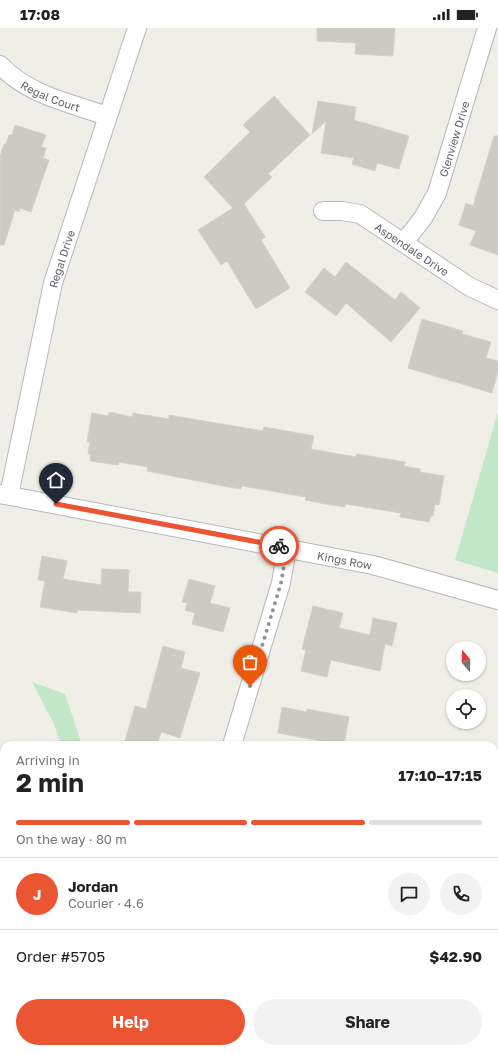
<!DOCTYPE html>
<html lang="en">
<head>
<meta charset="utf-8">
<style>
  :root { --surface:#fff; --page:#f2f2f2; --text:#222; --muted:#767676; --line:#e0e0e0; --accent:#ec5531 }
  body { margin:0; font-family:"Golos Text",sans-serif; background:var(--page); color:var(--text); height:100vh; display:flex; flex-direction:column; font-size:15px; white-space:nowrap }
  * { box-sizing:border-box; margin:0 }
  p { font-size:13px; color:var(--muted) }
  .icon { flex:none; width:22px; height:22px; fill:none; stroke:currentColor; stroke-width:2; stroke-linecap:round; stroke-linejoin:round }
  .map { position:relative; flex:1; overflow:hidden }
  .details { position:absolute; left:0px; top:713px; width:498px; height:312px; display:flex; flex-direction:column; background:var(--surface); border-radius:12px 12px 0 0; box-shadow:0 1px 3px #0004 }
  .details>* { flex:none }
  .needle { width:26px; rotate:341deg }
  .tools { position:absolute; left:446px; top:613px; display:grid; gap:8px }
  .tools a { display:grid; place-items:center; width:40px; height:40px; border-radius:50%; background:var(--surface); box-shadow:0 1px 3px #0004; font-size:20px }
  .pin { position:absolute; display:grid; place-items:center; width:34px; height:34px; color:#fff; margin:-41px -17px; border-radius:50% 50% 50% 0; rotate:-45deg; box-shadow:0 0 4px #0007 }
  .pin .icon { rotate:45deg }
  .courier { position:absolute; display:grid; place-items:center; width:40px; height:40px; margin:-20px; border:3px solid #ec5531; border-radius:50%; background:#fff; color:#222; box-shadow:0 1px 5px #0007 }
  .head em { font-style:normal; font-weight:700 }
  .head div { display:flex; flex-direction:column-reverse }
  .head { display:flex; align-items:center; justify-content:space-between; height:68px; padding:0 16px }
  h1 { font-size:26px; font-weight:700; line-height:30px }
  .bar { display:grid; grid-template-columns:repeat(4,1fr); gap:6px 4px; align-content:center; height:48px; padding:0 16px }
  .bar i { height:5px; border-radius:3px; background:var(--line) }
  .bar .current { background:var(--accent) }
  .bar p { grid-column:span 4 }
  .line { display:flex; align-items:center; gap:10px; padding:0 16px; border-top:1px solid var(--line) }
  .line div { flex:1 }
  .round { display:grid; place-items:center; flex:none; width:42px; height:42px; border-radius:21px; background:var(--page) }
  .primary-button { display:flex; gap:8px; margin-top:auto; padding:8px 16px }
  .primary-button a { flex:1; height:46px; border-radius:24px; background:var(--accent); color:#fff; font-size:16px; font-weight:700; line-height:46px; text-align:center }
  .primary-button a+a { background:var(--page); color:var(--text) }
  .status { display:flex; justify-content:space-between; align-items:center; height:28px; padding:0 20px; background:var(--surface); direction:ltr }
  .status svg { height:11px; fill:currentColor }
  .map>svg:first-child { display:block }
</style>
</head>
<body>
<div class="status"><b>17:08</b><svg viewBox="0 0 49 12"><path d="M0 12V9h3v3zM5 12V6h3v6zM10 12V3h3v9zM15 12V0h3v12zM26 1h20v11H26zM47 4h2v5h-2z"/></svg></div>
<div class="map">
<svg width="498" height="1025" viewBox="0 0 498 1025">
  <rect width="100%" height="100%" fill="#f0efe7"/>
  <path fill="#c3e8c7" d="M498 384V545L455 532Z
    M32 654 65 666 82 717H61L54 696Z
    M494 950 498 951V978L494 994Z
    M148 1021H194L195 1025H149Z
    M335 1021H489V1025H334Z"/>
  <path fill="#cbcac3" stroke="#d5d2c5" d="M317 0H395L393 28 355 26 356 15 317 13Z
    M274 68 310 107 268 146 272 149 244 176 265 209 261 212 290 260 256 281 227 233 221 237 198 202 233 180 204 149 250 104 243 97Z
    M318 73 356 79 354 92 409 108 399 141 377 135 375 143 352 136 354 130 321 125 326 93 312 106Z
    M15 97 46 107 41 119 46 120 43 130 49 132 31 184 20 180 19 184 15 182 4 217H0V128L4 116H6L9 107H12Z
    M494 108H498V227L470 217 476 203 459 197 466 175 473 178Z
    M346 234 395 272 401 264 420 280 391 314 346 275 336 288 305 264 324 240 335 249Z
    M422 291 463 303 462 306 491 314 486 330 498 333V343L492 365 408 340Z
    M109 384 132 389 133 385 169 391V387L263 403 264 399 314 408 311 421 356 429 357 426 405 434 404 438 420 441V444L444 448 439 477 435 476 433 488H431L429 494 400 489 401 485 345 476V479L325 476 305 472 306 469 242 458 241 461 223 458 147 443 148 439 119 434 118 437 90 433 91 426H88L90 414H87L92 385 108 388Z
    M42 528 67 533 63 551 101 557 102 541 129 542 128 564H141L140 585 77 582V585L40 579 45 553 38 552Z
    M189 551 215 558 210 575 230 580 223 604 192 596 195 585 185 582 187 575 182 574Z
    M313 578 343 585 339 600 370 607 373 590 397 595 392 618 385 616 380 643 331 632 327 649 301 643 306 622 302 621Z
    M163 618 185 624 181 640 200 645 180 710 161 704 157 717H138L125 713 135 678 146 681Z
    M282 679 307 684V681L349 689 344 717 278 705Z"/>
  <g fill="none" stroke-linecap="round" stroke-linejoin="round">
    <g stroke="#b7b8bd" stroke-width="11">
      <path id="service" d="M0 908 4 907"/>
    </g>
    <g stroke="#b7b8bd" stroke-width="20">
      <g id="minor">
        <path id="s1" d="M0 37C28 67 70 75 107 88"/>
        <path id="s2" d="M323 183H342L360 186 470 259 498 272"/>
        <path id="s3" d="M404 214 423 190 437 165 487 0"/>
        <path id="s4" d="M0 466 373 537 498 572"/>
        <path id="s5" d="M9 467 53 255 137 0"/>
        <path d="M232 717 281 555 287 520"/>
        <path d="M0 962 4 980"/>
        <path d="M13 1021 14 1025"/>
      </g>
    </g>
    <use href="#service" stroke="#fff" stroke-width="9"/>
    <use href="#minor" stroke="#fff" stroke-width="18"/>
  </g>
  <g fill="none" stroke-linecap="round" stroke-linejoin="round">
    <path stroke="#919394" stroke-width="4" stroke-dasharray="0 7.2" d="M250 658 281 555 287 520 279 518"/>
    <path stroke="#ec5531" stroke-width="5" d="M56 476 279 518"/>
  </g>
  <g text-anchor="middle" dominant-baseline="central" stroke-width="3" stroke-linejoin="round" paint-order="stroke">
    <g font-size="11" fill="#5e6167" stroke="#fff">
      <text stroke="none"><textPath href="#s1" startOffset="60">Regal Court</textPath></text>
      <text stroke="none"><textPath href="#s3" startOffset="116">Glenview Drive</textPath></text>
      <text stroke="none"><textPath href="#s2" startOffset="100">Aspendale Drive</textPath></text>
      <text stroke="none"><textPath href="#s5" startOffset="242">Regal Drive</textPath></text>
      <text stroke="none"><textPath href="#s4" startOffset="351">Kings Row</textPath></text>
    </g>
  </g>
</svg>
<div class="tools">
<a><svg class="needle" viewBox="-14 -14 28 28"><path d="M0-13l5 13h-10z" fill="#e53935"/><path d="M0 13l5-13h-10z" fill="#767676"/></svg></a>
<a><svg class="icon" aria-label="locate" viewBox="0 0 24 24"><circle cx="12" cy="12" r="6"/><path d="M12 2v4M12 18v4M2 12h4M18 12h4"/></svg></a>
</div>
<div class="pin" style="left:250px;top:658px;background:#ea580c"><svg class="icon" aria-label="bag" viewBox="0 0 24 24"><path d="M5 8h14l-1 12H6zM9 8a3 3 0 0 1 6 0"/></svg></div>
<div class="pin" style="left:56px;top:476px;background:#1f2937"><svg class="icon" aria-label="home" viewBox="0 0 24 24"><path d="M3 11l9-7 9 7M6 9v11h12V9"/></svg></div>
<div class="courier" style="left:279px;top:518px"><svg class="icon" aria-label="bike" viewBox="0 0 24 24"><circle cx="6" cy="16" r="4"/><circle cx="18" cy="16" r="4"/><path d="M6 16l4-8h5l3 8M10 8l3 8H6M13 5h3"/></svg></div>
<section class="details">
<div class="head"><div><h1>2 min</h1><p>Arriving in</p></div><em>17:10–17:15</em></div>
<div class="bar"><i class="current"></i><i class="current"></i><i class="current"></i><i></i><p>On the way · 80 m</p></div>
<div class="line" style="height:72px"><b class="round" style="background:var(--accent);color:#fff">J</b><div><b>Jordan</b><p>Courier · 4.6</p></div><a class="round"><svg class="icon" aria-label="chat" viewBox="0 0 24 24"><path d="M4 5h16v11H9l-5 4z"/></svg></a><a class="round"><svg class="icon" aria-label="phone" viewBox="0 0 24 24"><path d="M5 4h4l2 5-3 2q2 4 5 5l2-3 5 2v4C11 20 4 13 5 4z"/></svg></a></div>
<div class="line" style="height:52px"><div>Order #5705</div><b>$42.90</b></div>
<div class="primary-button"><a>Help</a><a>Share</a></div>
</section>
</div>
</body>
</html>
